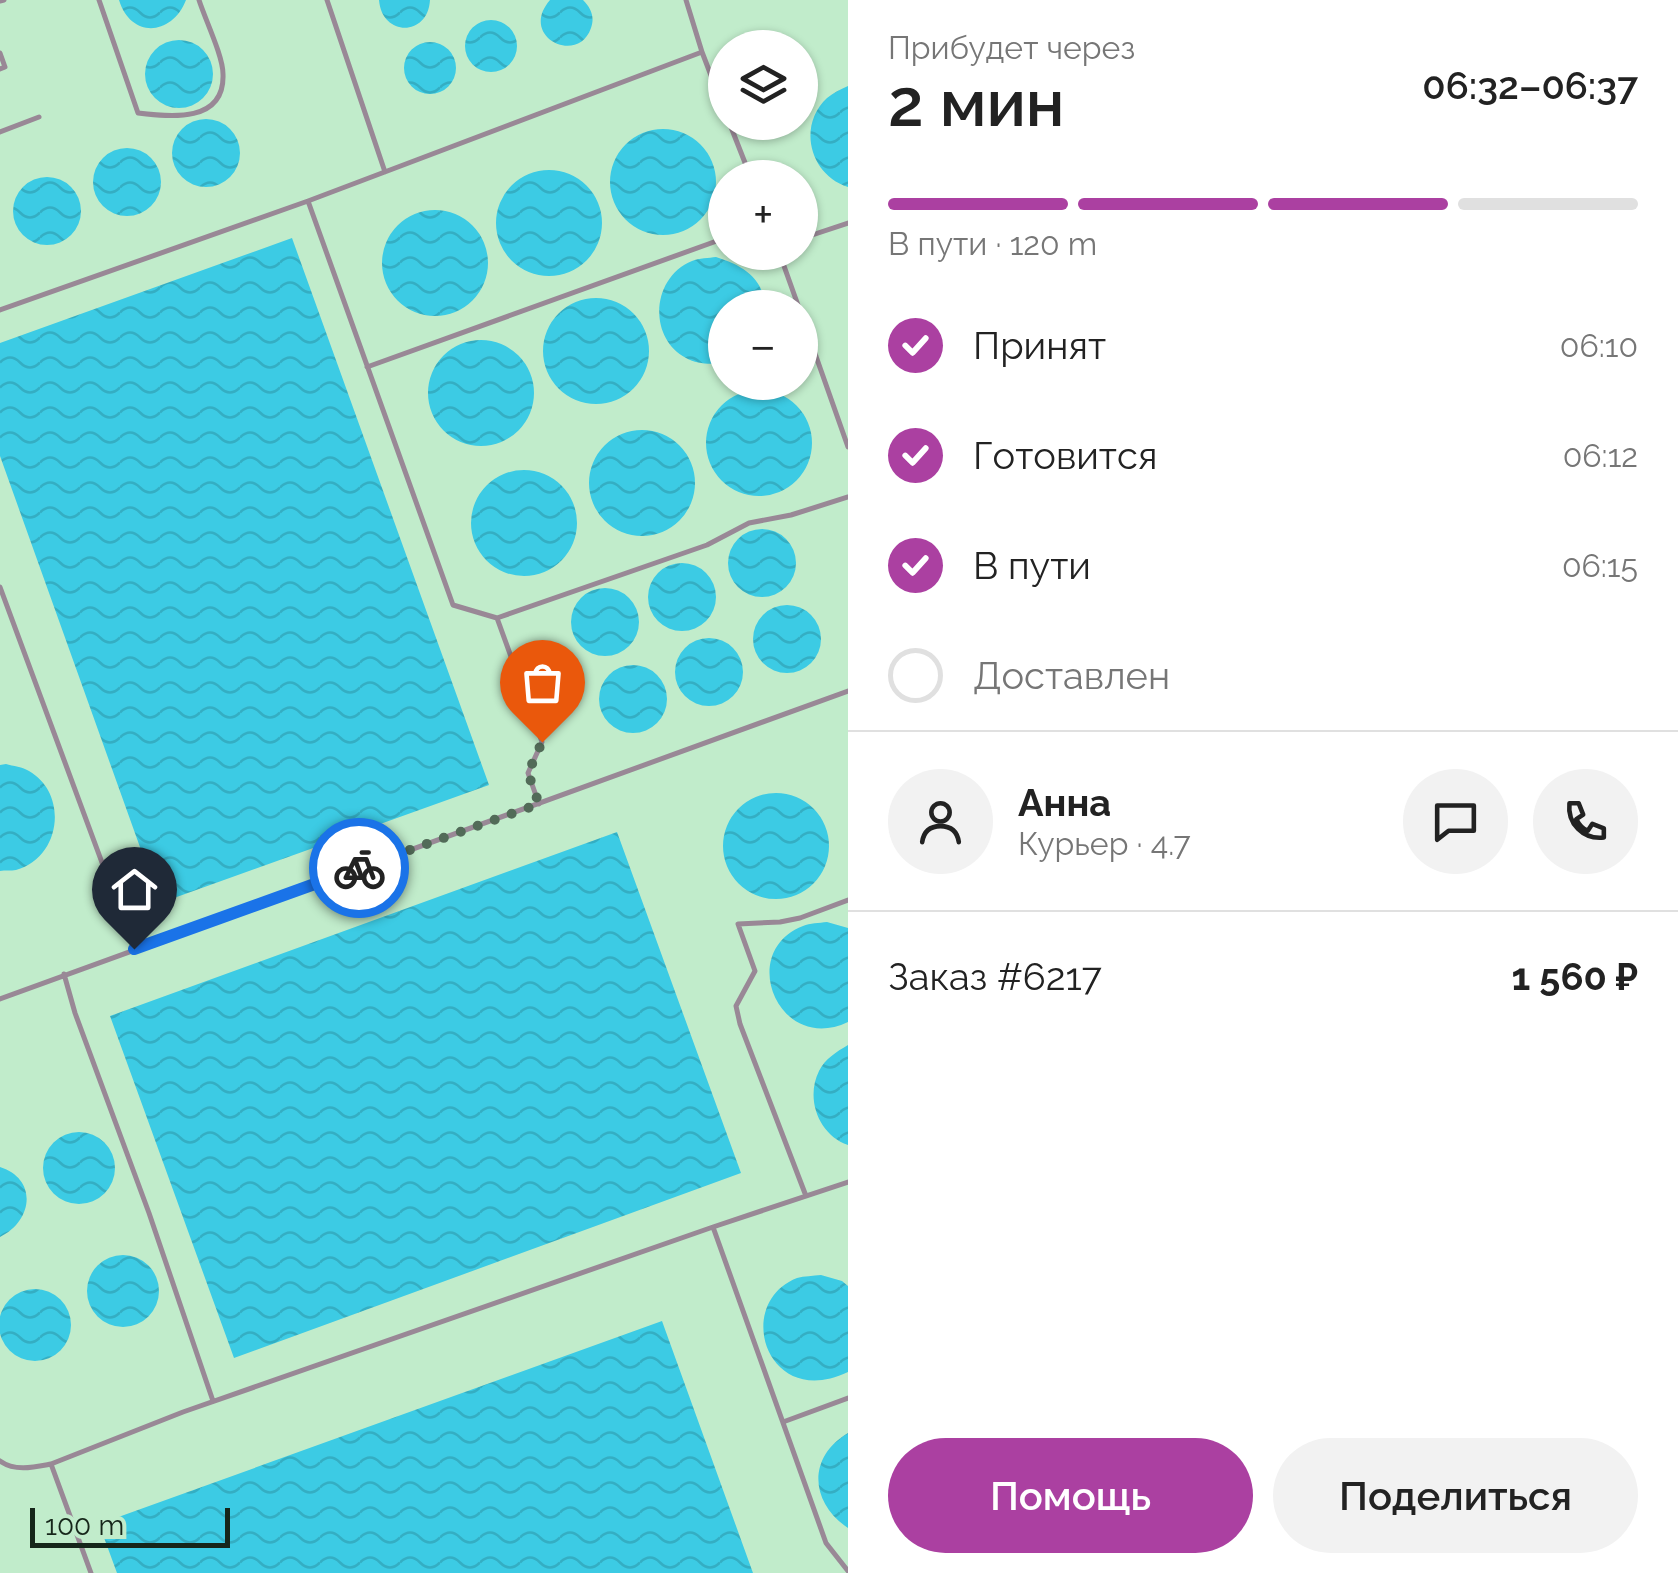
<!DOCTYPE html>
<html lang="ru">
<head>
<meta charset="utf-8">
<style>
  :root { --surface:#fff; --page:#f2f2f2; --text:#222; --muted:#767676; --line:#e0e0e0; --accent:#ab40a1 }
  body { margin:0; font-family:Raleway,sans-serif; background:var(--page); color:var(--text); height:100vh; display:flex; flex-direction:column; font-size:38px; white-space:nowrap }
  * { box-sizing:border-box; margin:0 }
  p { font-size:32px; color:var(--muted) }
  .icon { flex:none; width:55px; height:55px; fill:none; stroke:currentColor; stroke-width:2; stroke-linecap:round; stroke-linejoin:round }
  .map { position:relative; flex:1; overflow:hidden }
  .sheet { display:flex; flex-direction:column; background:var(--surface); width:830px }
  .sheet>* { flex:none }
  .fabs { position:absolute; left:708px; top:30px; display:grid; gap:20px }
  .fabs a { display:grid; place-items:center; width:110px; height:110px; border-radius:50%; background:var(--surface); box-shadow:0 2px 8px #0004; font-size:50px }
  .scale { position:absolute; left:30px; bottom:25px; width:200px; box-sizing:border-box; padding-left:10px; border:5px solid #16261a; border-top:0; font-size:28px; line-height:35px; white-space:nowrap; color:#16261a; -webkit-text-stroke:8px #c1eccb; paint-order:stroke }
  .pin { position:absolute; display:grid; place-items:center; width:85px; height:85px; color:#fff; margin:-102px -42px; border-radius:50% 50% 50% 0; rotate:-45deg; box-shadow:0 0 10px #0007 }
  .pin .icon { rotate:45deg }
  .courier { position:absolute; display:grid; place-items:center; width:100px; height:100px; margin:-50px; border:8px solid #1a73e8; border-radius:50%; background:#fff; color:#222; box-shadow:0 2px 12px #0007 }
  .head em { font-style:normal; font-weight:600 }
  .head div { display:flex; flex-direction:column-reverse }
  .head { display:flex; align-items:center; justify-content:space-between; height:170px; padding:0 40px }
  h1 { font-size:65px; font-weight:600; line-height:75px }
  .bar { display:grid; grid-template-columns:repeat(4,1fr); gap:15px 10px; align-content:center; height:120px; padding:0 40px }
  .bar i { height:12px; border-radius:8px; background:var(--line) }
  .bar .on { background:var(--accent) }
  .bar p { grid-column:span 4 }
  .line { display:flex; align-items:center; gap:25px; padding:0 40px; border-top:2px solid var(--line) }
  .line div { flex:1 }
  .round { display:grid; place-items:center; flex:none; width:105px; height:105px; border-radius:52px; background:var(--page) }
  ol { padding:0 40px; list-style:none }
  li { display:flex; align-items:center; gap:30px; height:110px }
  li p { margin-inline-start:auto }
  li .icon { padding:10px; border-radius:50%; background:var(--accent); color:#fff; stroke-width:4 }
  li:last-child { color:var(--muted) }
  li i { width:55px; height:55px; border:5px solid var(--line); border-radius:50% }
  .cta { display:flex; gap:20px; margin-top:auto; padding:20px 40px }
  .cta a { flex:1; height:115px; border-radius:60px; background:var(--accent); color:#fff; font-size:40px; font-weight:600; line-height:115px; text-align:center }
  .cta a+a { background:var(--page); color:var(--text) }
  main { display:flex; flex:1; min-height:0 }
  .map>svg:first-child { display:block }
</style>
</head>
<body>
<main>
<div class="map">
<svg width="848" height="1573" viewBox="0 0 848 1573">
  <defs>
    <pattern id="water-waves" width="16" height="10" patternUnits="userSpaceOnUse" patternTransform="scale(2.5)"><rect width="16" height="10" fill="#3ccbe4"/><path d="M0 5q4-4 8 0t8 0" fill="none" stroke="#34aec3"/></pattern>
  </defs>
  <rect width="100%" height="100%" fill="#c1eccb"/>
  <path fill="url(#water-waves)" d="M119 0H186C172 36 131 39 119 0Z
    M379 0H430C428 37 382 37 379 0Z
    M550 0H583C591 8 595 17 591 28 578 66 518 37 550 0Z
    M465 46a26 26 0 1 1 52 0a26 26 0 1 1-52 0Z
    M145 74a34 34 0 1 1 68 0a34 34 0 1 1-68 0Z
    M404 68a26 26 0 1 1 52 0a26 26 0 1 1-52 0Z
    M848 86V187C810 175 797 126 827 98 833 93 841 89 848 86Z
    M172 153a34 34 0 1 1 68 0a34 34 0 1 1-68 0Z
    M610 182a53 53 0 1 1 106 0a53 53 0 1 1-106 0Z
    M93 182a34 34 0 1 1 68 0a34 34 0 1 1-68 0Z
    M496 223a53 53 0 1 1 106 0a53 53 0 1 1-106 0Z
    M13 211a34 34 0 1 1 68 0a34 34 0 1 1-68 0Z
    M382 263a53 53 0 1 1 106 0a53 53 0 1 1-106 0Z
    M292 238 489 785 160 903 0 456V343Z
    M716 257C742 265 764 278 765 307L725 308V363C712 364 698 365 686 358 647 337 652 277 692 261 699 258 709 258 716 257Z
    M543 351a53 53 0 1 1 106 0a53 53 0 1 1-106 0Z
    M428 393a53 53 0 1 1 106 0a53 53 0 1 1-106 0Z
    M706 443a53 53 0 1 1 106 0a53 53 0 1 1-106 0Z
    M589 483a53 53 0 1 1 106 0a53 53 0 1 1-106 0Z
    M471 523a53 53 0 1 1 106 0a53 53 0 1 1-106 0Z
    M728 563a34 34 0 1 1 68 0a34 34 0 1 1-68 0Z
    M648 597a34 34 0 1 1 68 0a34 34 0 1 1-68 0Z
    M571 622a34 34 0 1 1 68 0a34 34 0 1 1-68 0Z
    M753 639a34 34 0 1 1 68 0a34 34 0 1 1-68 0Z
    M675 672a34 34 0 1 1 68 0a34 34 0 1 1-68 0Z
    M599 699a34 34 0 1 1 68 0a34 34 0 1 1-68 0Z
    M6 764C13 766 23 767 29 771 69 794 61 858 16 870 11 871 5 870 0 871V765Z
    M723 846a53 53 0 1 1 106 0a53 53 0 1 1-106 0Z
    M617 832 741 1173 234 1358 110 1016Z
    M827 922 848 928V1022C779 1055 736 952 803 926 810 923 819 923 827 922Z
    M848 1045V1145C819 1135 805 1099 819 1071 825 1059 836 1052 848 1045Z
    M43 1168a36 36 0 1 1 72 0a36 36 0 1 1-72 0Z
    M0 1167C38 1179 33 1221 0 1237Z
    M87 1291a36 36 0 1 1 72 0a36 36 0 1 1-72 0Z
    M821 1275 842 1281 848 1286V1372C766 1411 733 1303 797 1278 804 1276 813 1276 821 1275Z
    M-1 1325a36 36 0 1 1 72 0a36 36 0 1 1-72 0Z
    M662 1321 753 1573H117L99 1524Z
    M848 1433V1528C810 1503 807 1457 848 1433Z"/>
  <g fill="none" stroke-linecap="round" stroke-linejoin="round">
    <path stroke="#998896" stroke-width="5" d="M99 0 138 113C171 117 225 123 223 74 223 56 205 19 199 0
      M327 0 385 172
      M686 0 702 52
      M0 1 4 0
      M0 53 5 67 0 69
      M729 122 751 178
      M0 132 39 117
      M308 201 453 605 497 618 542 742 528 773 539 804
      M800 239 848 223
      M779 252 799 308
      M0 310 308 201 702 52 725 112
      M800 311 848 447
      M367 367 725 238
      M0 587 134 949
      M497 618 707 545 749 523 791 515 848 497
      M64 974 75 1013 149 1213 213 1401
      M0 999 848 691
      M806 1196 740 1024 736 1006 755 971 738 924 780 922 800 918 848 900
      M713 1227 826 1543 848 1571
      M783 1422 848 1398
      M0 1461C15 1472 35 1467 51 1464L183 1412 713 1227 848 1182
      M51 1464 91 1573"/>
  </g>
  <g fill="none" stroke-linecap="round" stroke-linejoin="round">
    <path stroke="#526b58" stroke-width="10" stroke-dasharray="0 18" d="M359 868 539 804 528 773 542 742"/>
    <path stroke="#1a73e8" stroke-width="12" d="M134 949 359 868"/>
  </g>
</svg>
<div class="fabs">
<a><svg class="icon" aria-label="layers" viewBox="0 0 24 24"><path d="M12 4l9 5-9 5-9-5zM3 14l9 5 9-5"/></svg></a>
<a>+</a>
<a>−</a>
</div>
<div class="scale">100 m</div>
<div class="pin" style="left:542px;top:742px;background:#ea580c"><svg class="icon" aria-label="bag" viewBox="0 0 24 24"><path d="M5 8h14l-1 12H6zM9 8a3 3 0 0 1 6 0"/></svg></div>
<div class="pin" style="left:134px;top:949px;background:#1f2937"><svg class="icon" aria-label="home" viewBox="0 0 24 24"><path d="M3 11l9-7 9 7M6 9v11h12V9"/></svg></div>
<div class="courier" style="left:359px;top:868px"><svg class="icon" aria-label="bike" viewBox="0 0 24 24"><circle cx="6" cy="16" r="4"/><circle cx="18" cy="16" r="4"/><path d="M6 16l4-8h5l3 8M10 8l3 8H6M13 5h3"/></svg></div>
</div>
<section class="sheet">
<div class="head"><div><h1>2 мин</h1><p>Прибудет через</p></div><em>06:32–06:37</em></div>
<div class="bar"><i class="on"></i><i class="on"></i><i class="on"></i><i></i><p>В пути · 120 m</p></div>
<ol>
<li><svg class="icon" aria-label="check" viewBox="0 0 24 24"><path d="M5 12l5 5 9-10"/></svg>Принят<p>06:10</p></li>
<li><svg class="icon" aria-label="check" viewBox="0 0 24 24"><path d="M5 12l5 5 9-10"/></svg>Готовится<p>06:12</p></li>
<li><svg class="icon" aria-label="check" viewBox="0 0 24 24"><path d="M5 12l5 5 9-10"/></svg>В пути<p>06:15</p></li>
<li><i></i>Доставлен</li>
</ol>
<div class="line" style="height:180px"><a class="round"><svg class="icon" aria-label="person" viewBox="0 0 24 24"><circle cx="12" cy="8" r="4"/><path d="M4 21q1-7 8-7t8 7"/></svg></a><div><b>Анна</b><p>Курьер · 4.7</p></div><a class="round"><svg class="icon" aria-label="chat" viewBox="0 0 24 24"><path d="M4 5h16v11H9l-5 4z"/></svg></a><a class="round"><svg class="icon" aria-label="phone" viewBox="0 0 24 24"><path d="M5 4h4l2 5-3 2q2 4 5 5l2-3 5 2v4C11 20 4 13 5 4z"/></svg></a></div>
<div class="line" style="height:130px"><div>Заказ #6217</div><b>1 560 ₽</b></div>
<div class="cta"><a>Помощь</a><a>Поделиться</a></div>
</section>
</main>
</body>
</html>
